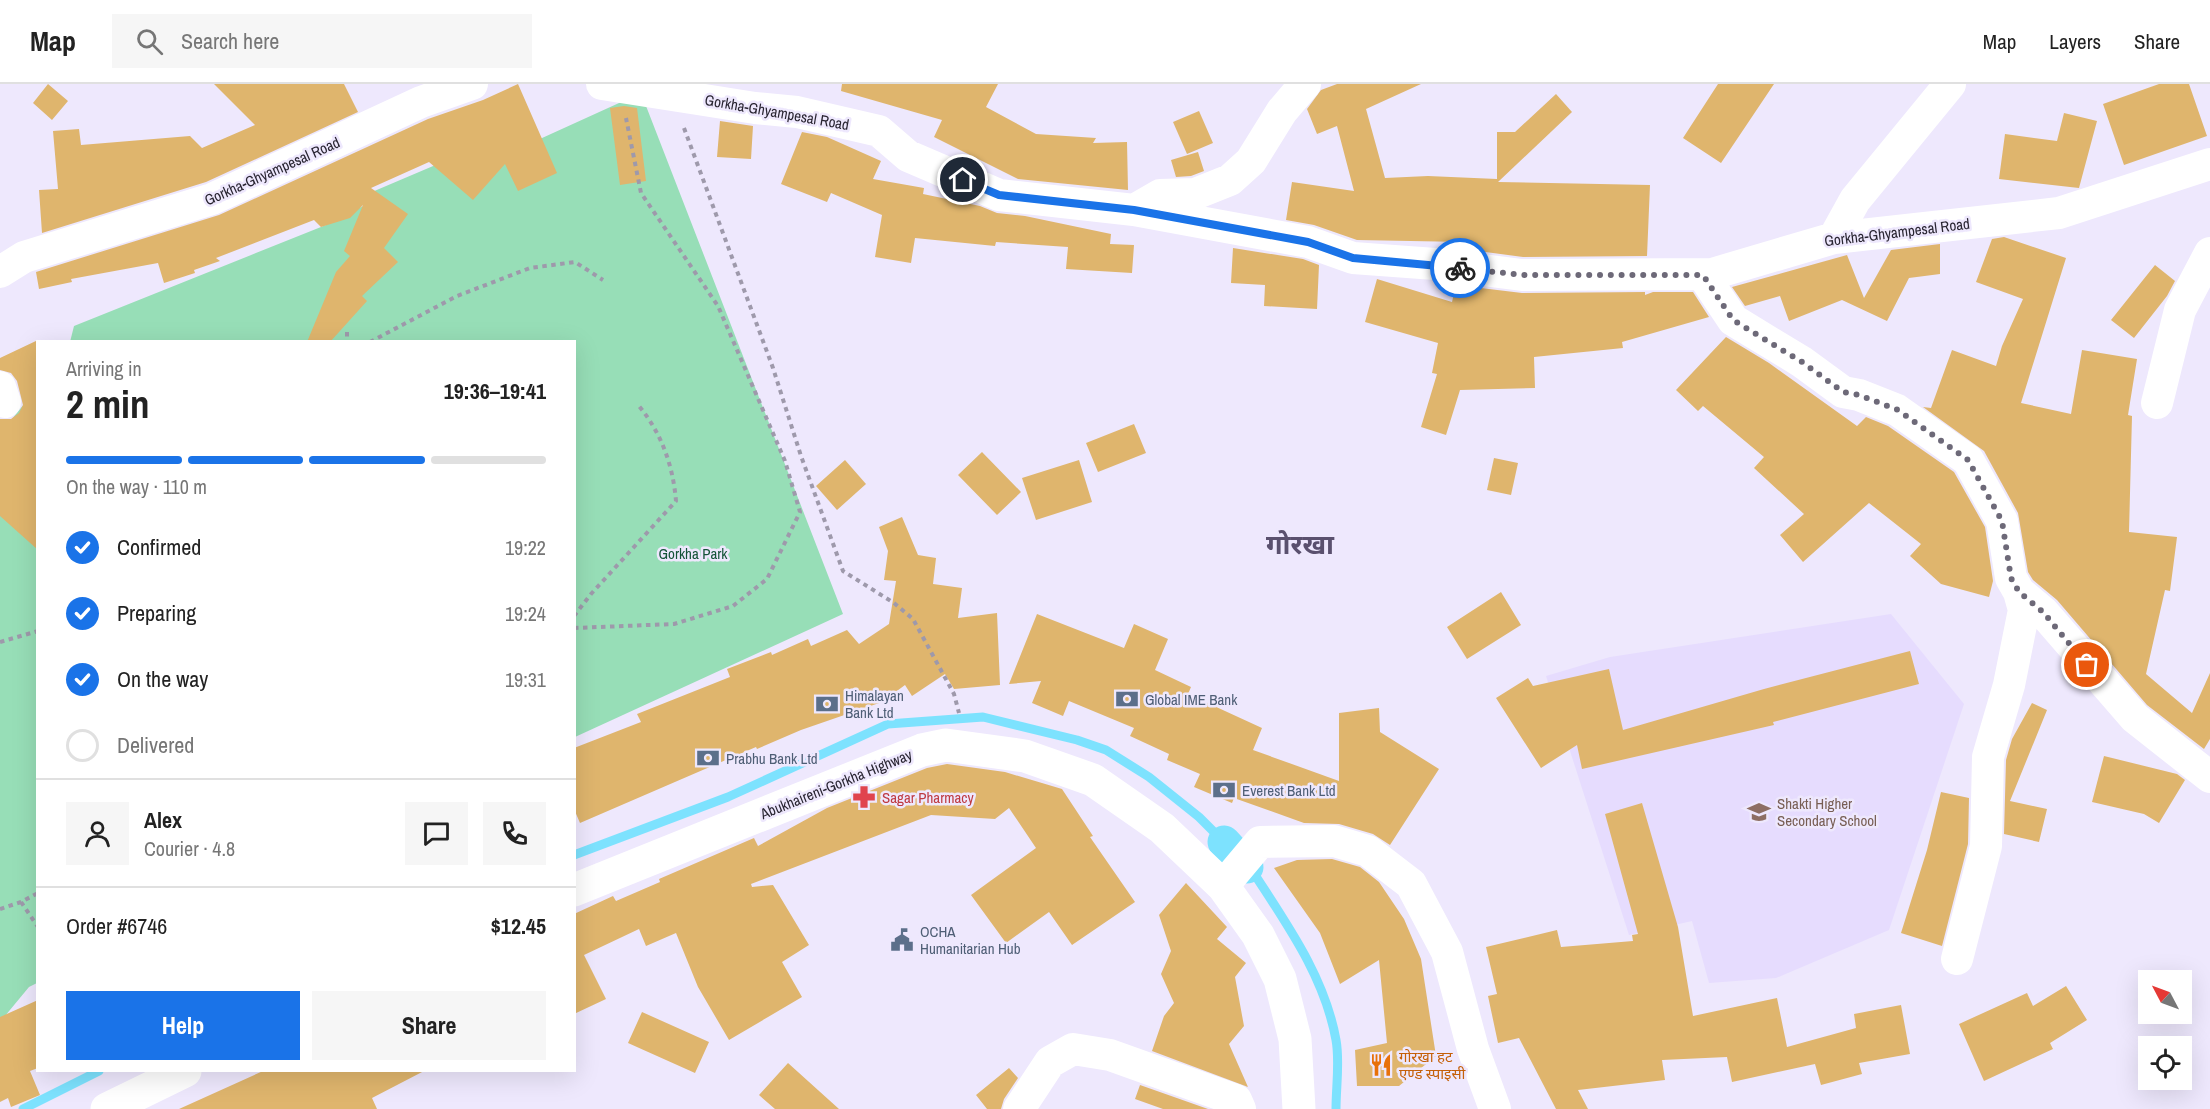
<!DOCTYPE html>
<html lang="en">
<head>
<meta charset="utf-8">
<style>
  :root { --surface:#fff; --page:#f6f6f6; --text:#222; --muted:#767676; --line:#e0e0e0; --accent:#1a73e8 }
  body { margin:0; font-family:"Archivo Narrow","Noto Sans Devanagari",sans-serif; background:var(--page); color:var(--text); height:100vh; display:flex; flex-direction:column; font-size:22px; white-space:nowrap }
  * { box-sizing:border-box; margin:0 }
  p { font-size:20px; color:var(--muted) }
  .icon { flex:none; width:33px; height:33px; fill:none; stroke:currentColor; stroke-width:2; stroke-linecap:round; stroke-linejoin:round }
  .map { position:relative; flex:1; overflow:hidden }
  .sheet { position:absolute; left:36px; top:256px; width:540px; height:732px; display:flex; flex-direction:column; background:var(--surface); border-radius:0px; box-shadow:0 6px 24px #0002 }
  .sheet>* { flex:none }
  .needle { width:39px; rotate:311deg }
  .tools { position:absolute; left:2138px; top:886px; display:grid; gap:12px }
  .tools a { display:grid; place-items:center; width:54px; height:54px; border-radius:0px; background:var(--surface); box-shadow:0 6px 24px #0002; font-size:30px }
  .pin { position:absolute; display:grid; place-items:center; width:51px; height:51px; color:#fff; margin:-26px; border:3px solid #fff; border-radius:50%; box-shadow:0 2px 6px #0007 }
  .courier { position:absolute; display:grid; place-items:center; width:60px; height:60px; margin:-30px; border:4px solid #1a73e8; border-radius:50%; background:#fff; color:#222; box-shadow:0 2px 8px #0007 }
  .overview em { font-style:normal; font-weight:700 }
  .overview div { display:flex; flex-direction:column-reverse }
  .overview { display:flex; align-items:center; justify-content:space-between; height:102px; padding:0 30px }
  h1 { font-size:39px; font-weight:700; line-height:45px }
  .bar { display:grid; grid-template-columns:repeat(4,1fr); gap:9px 6px; align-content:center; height:72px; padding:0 30px }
  .bar i { height:8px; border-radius:4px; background:var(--line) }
  .bar .on { background:var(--accent) }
  .bar p { grid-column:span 4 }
  .line { display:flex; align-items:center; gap:15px; padding:0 30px; border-top:2px solid var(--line) }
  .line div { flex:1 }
  .round { display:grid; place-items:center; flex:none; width:63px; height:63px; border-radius:0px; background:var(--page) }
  ol { padding:0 30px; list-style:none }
  li { display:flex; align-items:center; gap:18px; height:66px }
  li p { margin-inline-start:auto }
  li .icon { padding:6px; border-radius:50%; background:var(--accent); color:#fff; stroke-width:4 }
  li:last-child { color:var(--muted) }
  li i { width:33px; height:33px; border:3px solid var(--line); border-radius:50% }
  .button { display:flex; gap:12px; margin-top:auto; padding:12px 30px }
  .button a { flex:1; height:69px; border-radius:0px; background:var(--accent); color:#fff; font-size:24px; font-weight:700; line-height:69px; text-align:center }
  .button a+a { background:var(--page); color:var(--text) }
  header { display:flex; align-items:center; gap:36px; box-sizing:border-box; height:84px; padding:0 30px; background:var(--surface); border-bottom:2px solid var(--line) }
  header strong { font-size:28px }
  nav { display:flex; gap:33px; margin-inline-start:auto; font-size:21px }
  .search { width:420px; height:54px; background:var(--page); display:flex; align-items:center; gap:15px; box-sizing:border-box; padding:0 21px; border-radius:0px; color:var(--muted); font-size:22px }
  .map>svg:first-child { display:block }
</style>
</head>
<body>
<header>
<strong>Map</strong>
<div class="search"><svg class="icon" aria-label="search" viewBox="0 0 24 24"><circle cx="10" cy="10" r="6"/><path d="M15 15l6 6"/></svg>Search here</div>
<nav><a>Map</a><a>Layers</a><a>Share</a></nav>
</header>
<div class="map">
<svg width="2210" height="1025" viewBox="0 0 2210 1025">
  <rect width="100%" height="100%" fill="#eee8fd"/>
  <path fill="#e6dcfe" d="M1891 530 1964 620 1889 846 1776 894 1709 899 1692 837 1629 851 1546 592 1610 573Z"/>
  <path fill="#97deb7" d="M641 9 843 530 575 653 574 258H70L74 242 326 141 371 118 372 108 459 71 498 74Z
    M37 304V899L29 903 0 938V350Z"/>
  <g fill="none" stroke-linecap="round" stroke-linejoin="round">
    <path stroke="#7de2fe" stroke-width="9" d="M574 771 728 713 888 640 983 633 1077 656 1106 666 1149 693 1199 733 1224 758
      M1247 783 1255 791C1288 842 1325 894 1336 956 1340 977 1336 1003 1336 1025
      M23 1025 99 987"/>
    <path stroke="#7de2fe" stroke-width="33" d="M1224 758 1247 783"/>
  </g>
  <path fill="#dfb56d" d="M48 0 68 17 52 36 33 19Z
    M214 0H344L358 28 206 98 42 149 39 106 58 105 53 47 79 45 81 61 190 52 202 64 255 41Z
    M518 0 557 89 518 107 505 80 473 116 429 78 371 104 408 130 384 164 398 178 362 212 367 217 330 258H307L336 188 350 172 344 167 363 121 350 134 321 143 314 136 216 174 220 177 194 186 195 189 164 199 158 179 71 195 72 198 39 205 36 188 219 131 428 35 483 16Z
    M842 0H998L986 23 1036 50 1096 54 1093 59 1127 58 1128 106 1018 95 934 53 942 36 841 7Z
    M1337 0H1421L1366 25 1385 94 1428 92 1497 95V48H1515L1556 10 1572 28 1498 98 1650 101 1647 172 1523 173 1463 165 1464 158 1357 156 1314 141 1286 136 1292 98 1354 107 1337 42 1317 50 1307 25 1321 6Z
    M1718 0H1774L1721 79 1683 54Z
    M2159 0H2189L2207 52 2124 81 2103 20Z
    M624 22 637 24 646 97 620 101 610 24Z
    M1199 27 1213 59 1187 70 1173 38Z
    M2064 29 2097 37 2079 104 1999 95 2005 50 2057 57Z
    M720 37 753 42 751 75 717 73Z
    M802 48 827 53 881 77 873 95 924 104 923 110 980 122 997 129 1025 132 1111 150 1110 160 1134 161 1132 189 1066 185 1068 163 996 158 995 162 915 154 911 179 875 173 882 131 831 109 827 118 781 100Z
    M1198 68 1204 87 1191 92 1176 93 1171 76Z
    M2004 153 2066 174 2021 319 2071 330 2082 266 2137 275 2128 331 2132 332 2129 448 2177 453 2170 507 2165 506 2146 590 2192 629 2210 589V655L2204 665 2147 621 2057 516 2033 496 2028 488 2018 429 1984 367 1923 323 1931 324 1952 266 1996 282 2002 262 2023 215 1976 198 1992 155Z
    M1940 160V190L1909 194 1887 237 1842 216 1789 237 1780 212 1745 222 1732 203 1847 171 1864 214 1891 166Z
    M1233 164 1303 175 1319 181 1317 225 1264 222 1265 201 1231 199Z
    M2155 181 2175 197 2167 212 2134 254 2111 236Z
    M1377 195 1452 218 1456 201 1522 209 1645 208V211L1653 208H1693L1709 233 1622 258 1623 264 1534 273 1535 304 1460 306 1446 351 1421 343 1437 290 1432 289 1438 259 1365 238Z
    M1726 253 1769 279 1857 342 1866 333 1888 342 1954 388 1985 443 1993 497 1989 513 1941 500 1910 472 1921 460 1869 419 1803 478 1780 451 1804 430 1754 384 1764 373 1703 322 1698 327 1676 306Z
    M38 256V466L0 432V335H11L19 329 23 321 17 297 11 289 0 286V274Z
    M1134 340 1146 369 1098 388 1086 359Z
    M982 368 1021 408 997 431 958 391Z
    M1494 374 1518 379 1511 411 1487 406Z
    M845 376 866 400 837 426 816 402Z
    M1079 376 1092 418 1036 436 1022 394Z
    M902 433 918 471 936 474 933 500 962 504 958 534 997 529 1000 601 954 605 945 590 912 612 905 601 882 618 801 646 757 665 756 663 580 739 574 725V664L641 638 637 630 730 593 727 585 771 568 772 571 808 555 811 562 847 546 859 560 889 540 896 497 884 496 888 467 879 443Z
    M1501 508 1521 541 1467 575 1447 543Z
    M1037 530 1124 564 1134 540 1168 555 1155 586 1191 603 1188 610 1262 644 1253 666 1339 697V629L1379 624 1380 648 1439 685 1390 761 1373 750 1339 740 1304 739 1234 714 1232 719 1194 703 1200 690 1167 676 1169 670 1130 652 1134 644 1069 617 1063 632 1032 619 1041 597 1009 600Z
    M1910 567 1919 600 1773 638 1774 641 1582 685 1577 661 1541 684 1496 614 1528 594 1533 602 1609 585 1623 646 1764 605Z
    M2032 619 2047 626 2010 717 2047 725 2039 758 2004 750 2006 676 2012 655Z
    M2104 672 2177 690 2185 696 2159 739 2144 730 2092 718Z
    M947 680 1005 688 1062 705 1093 752 1090 753 1135 818 1072 861 1049 828 1006 859 971 811 1036 764 1009 724 995 735 931 731 751 800 752 803 773 801 809 861 782 878 802 913 729 956 698 903 676 849 646 862 639 845 584 871 606 915 574 930V830L613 812 616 817 660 798 659 795 754 754 758 762 827 724 927 684Z
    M1941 708 1969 714 1968 760 1942 862 1901 849 1927 766Z
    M1642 719 1678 843 1693 932 1777 914 1787 963 1856 944 1854 930 1901 921 1910 970 1859 979 1862 990 1821 1001 1815 980 1732 998 1727 973 1662 976 1665 996 1578 1006 1588 1025H1556L1519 954 1498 959 1488 912 1497 910 1486 863 1557 846 1561 863 1633 857 1632 851 1638 850 1605 730Z
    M1332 775 1360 783 1379 798 1404 835 1421 875 1436 972 1399 1002H1357L1355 966 1387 959 1379 876 1340 900 1320 849 1274 784 1297 776Z
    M1186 799 1227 843 1217 855 1246 879 1235 893 1244 942 1229 960 1248 1003 1152 967 1164 932 1174 919 1161 890 1171 867 1159 831Z
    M2066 902 2087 936 2050 959 2053 965 1984 997 1959 940 2027 909 2033 922Z
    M38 916V984L30 987 40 1011 11 1023 8 1014 0 1018V933Z
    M642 928 709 958 695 989 628 959Z
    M788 979 839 1025H775L759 1011Z
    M1009 984 1018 994 1004 1015 1001 1025H987L976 1011Z
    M263 987H424L372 1014 377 1025H179Z
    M1140 1001 1208 1025H1163L1135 1015Z"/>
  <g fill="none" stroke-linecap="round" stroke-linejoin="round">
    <path stroke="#9e99ab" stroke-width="4" stroke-dasharray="4.5 4.5" stroke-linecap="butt" d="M684 44 773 284 801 372 843 487 894 519 913 535 954 610 959 629
      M347 248V258
      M370 258 457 212 530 184 575 178 603 196
      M574 532 591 510 676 417C673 382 662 350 639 322
      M574 544 674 540 733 522 767 495 800 428 785 377 718 222 641 109 626 34
      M0 558 38 547
      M21 818 38 843
      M0 825 21 818 38 809"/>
    <path stroke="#fff" stroke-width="32" d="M602 0 755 24 797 28 879 47 908 72 999 111 1134 126 1308 158 1353 174 1435 180 1522 191 1712 190 1834 154 2059 129 2210 80
      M1134 126 1160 111 1195 110 1230 96 1251 77 1282 27 1305 0
      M1834 154 1855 116 1950 0
      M0 188 24 173 212 115 421 18 472 0
      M1703 191 1733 236 1802 278 1843 308 1859 311 1897 326 1968 376 2002 437 2011 494 2019 508 2043 528 2135 634 2210 693
      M0 303 5 318
      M2157 319 2180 226 2210 169
      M1223 802 1260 758 1334 757 1368 767 1411 800 1447 868 1473 965 1495 1025
      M1957 875 1986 762 1988 673 2009 601 2024 526 2019 508
      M1019 1025 1050 978 1073 965 1110 971 1236 1016 1240 1025"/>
    <path stroke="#fff" stroke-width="33" d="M574 806 922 666 946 661 1025 672 1093 696 1162 744 1223 802 1258 851 1280 895 1295 955 1299 1025
      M107 1025 185 987"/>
  </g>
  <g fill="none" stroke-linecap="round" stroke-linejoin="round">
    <path stroke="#6d6978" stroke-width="6" stroke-dasharray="0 10.8" d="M1460 184 1522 191H1703L1733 236 1802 278 1843 308 1859 311 1898 326 1968 376 2002 437 2011 494 2019 508 2043 528 2087 581"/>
    <path stroke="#1a73e8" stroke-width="8" d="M963 96 999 111 1134 126 1308 158 1353 174 1460 184"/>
  </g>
  <defs>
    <g id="bank-bare" transform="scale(1.8)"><path d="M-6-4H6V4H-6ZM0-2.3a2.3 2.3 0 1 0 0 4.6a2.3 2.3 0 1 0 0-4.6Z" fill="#5c6f8a" stroke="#eee8fd" stroke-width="2.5" paint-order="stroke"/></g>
    <g id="pharmacy-bare" transform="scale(1.8)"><path d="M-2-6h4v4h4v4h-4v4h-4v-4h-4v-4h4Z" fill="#e0444e" stroke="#eee8fd" stroke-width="2.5" paint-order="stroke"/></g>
    <g id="school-bare" transform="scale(1.8)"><path d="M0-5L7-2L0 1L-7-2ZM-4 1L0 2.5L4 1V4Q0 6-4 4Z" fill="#8d6e63" stroke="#eee8fd" stroke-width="2.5" paint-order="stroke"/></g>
    <g id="civic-bare" transform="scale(1.8)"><path d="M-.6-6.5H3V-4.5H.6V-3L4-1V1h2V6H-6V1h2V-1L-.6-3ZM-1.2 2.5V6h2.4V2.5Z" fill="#5c6f8a" stroke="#eee8fd" stroke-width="2.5" paint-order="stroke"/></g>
    <g id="restaurant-bare" transform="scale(1.8)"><path d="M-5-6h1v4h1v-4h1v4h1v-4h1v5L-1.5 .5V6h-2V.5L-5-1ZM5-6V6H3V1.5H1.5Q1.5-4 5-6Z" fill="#e8710a" stroke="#eee8fd" stroke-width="2.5" paint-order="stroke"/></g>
  </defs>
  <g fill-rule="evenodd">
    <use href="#bank-bare" x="1127" y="615"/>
    <use href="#bank-bare" x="827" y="620"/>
    <use href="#bank-bare" x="708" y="674"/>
    <use href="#bank-bare" x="1224" y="706"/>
    <use href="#pharmacy-bare" x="864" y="713"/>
    <use href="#school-bare" x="1759" y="728"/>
    <use href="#civic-bare" x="902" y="856"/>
    <use href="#restaurant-bare" x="1381" y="981"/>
  </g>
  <g text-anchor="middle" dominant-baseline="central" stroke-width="5" stroke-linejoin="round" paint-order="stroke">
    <g font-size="15" fill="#282431" stroke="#eee8fd">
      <text transform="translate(777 28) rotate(10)">Gorkha-Ghyampesal Road</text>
      <text transform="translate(272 87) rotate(-24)">Gorkha-Ghyampesal Road</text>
      <text transform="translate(1897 148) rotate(-7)">Gorkha-Ghyampesal Road</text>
      <text transform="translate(836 700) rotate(-22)">Abukhaireni-Gorkha Highway</text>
    </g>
    <g font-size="15" fill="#135337" stroke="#eee8fd">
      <text x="693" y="469">Gorkha Park</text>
    </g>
    <g font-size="15" fill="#4e5e75" stroke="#eee8fd" text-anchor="start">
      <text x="845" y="611">Himalayan<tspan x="845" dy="17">Bank Ltd</tspan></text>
      <text x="1145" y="615">Global IME Bank</text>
      <text x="726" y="674">Prabhu Bank Ltd</text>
      <text x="1242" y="706">Everest Bank Ltd</text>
      <text x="920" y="847">OCHA<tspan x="920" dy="17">Humanitarian Hub</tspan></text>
    </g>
    <g font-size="15" fill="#be3a42" stroke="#eee8fd" text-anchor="start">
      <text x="882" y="713">Sagar Pharmacy</text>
    </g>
    <g font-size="15" fill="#785e54" stroke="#eee8fd" text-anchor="start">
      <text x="1777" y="719">Shakti Higher<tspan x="1777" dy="17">Secondary School</tspan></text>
    </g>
    <g font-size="15" fill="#c56008" stroke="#eee8fd" text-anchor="start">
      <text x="1399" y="972">गोरखा हट<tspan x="1399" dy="17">एण्ड स्पाइसी</tspan></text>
    </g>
    <g font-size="27" font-weight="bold" fill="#5a506e" stroke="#eee8fd">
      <text x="1300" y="460">गोरखा</text>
    </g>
  </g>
</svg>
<div class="tools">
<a><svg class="needle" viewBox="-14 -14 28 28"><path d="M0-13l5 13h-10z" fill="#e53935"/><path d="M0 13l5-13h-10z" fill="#767676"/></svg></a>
<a><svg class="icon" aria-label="locate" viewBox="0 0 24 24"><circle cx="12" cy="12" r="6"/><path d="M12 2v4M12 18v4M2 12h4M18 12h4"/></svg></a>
</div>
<div class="pin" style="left:2087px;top:581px;background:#ea580c"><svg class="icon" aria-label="bag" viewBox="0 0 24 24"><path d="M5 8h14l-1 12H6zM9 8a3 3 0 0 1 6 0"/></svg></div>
<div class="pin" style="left:963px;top:96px;background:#1f2937"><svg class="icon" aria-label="home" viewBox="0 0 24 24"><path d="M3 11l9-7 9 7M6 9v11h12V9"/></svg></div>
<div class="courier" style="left:1460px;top:184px"><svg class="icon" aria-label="bike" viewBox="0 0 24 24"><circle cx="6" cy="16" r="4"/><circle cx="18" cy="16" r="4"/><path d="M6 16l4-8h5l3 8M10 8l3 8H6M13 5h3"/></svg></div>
<section class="sheet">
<div class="overview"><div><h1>2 min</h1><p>Arriving in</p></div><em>19:36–19:41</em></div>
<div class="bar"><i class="on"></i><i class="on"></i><i class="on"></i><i></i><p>On the way · 110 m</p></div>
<ol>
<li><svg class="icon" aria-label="check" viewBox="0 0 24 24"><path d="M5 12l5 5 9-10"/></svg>Confirmed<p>19:22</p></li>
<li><svg class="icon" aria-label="check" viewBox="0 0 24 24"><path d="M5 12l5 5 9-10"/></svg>Preparing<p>19:24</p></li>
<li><svg class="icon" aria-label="check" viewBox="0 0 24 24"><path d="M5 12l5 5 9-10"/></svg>On the way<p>19:31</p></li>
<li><i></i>Delivered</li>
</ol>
<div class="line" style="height:108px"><a class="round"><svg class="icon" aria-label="person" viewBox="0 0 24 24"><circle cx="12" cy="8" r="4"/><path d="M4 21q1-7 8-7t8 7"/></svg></a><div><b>Alex</b><p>Courier · 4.8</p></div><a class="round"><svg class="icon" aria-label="chat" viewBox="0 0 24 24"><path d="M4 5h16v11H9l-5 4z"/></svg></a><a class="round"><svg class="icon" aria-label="phone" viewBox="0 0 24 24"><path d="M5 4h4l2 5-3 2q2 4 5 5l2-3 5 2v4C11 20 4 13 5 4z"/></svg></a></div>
<div class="line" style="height:78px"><div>Order #6746</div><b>$12.45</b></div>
<div class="button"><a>Help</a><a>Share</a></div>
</section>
</div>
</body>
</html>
